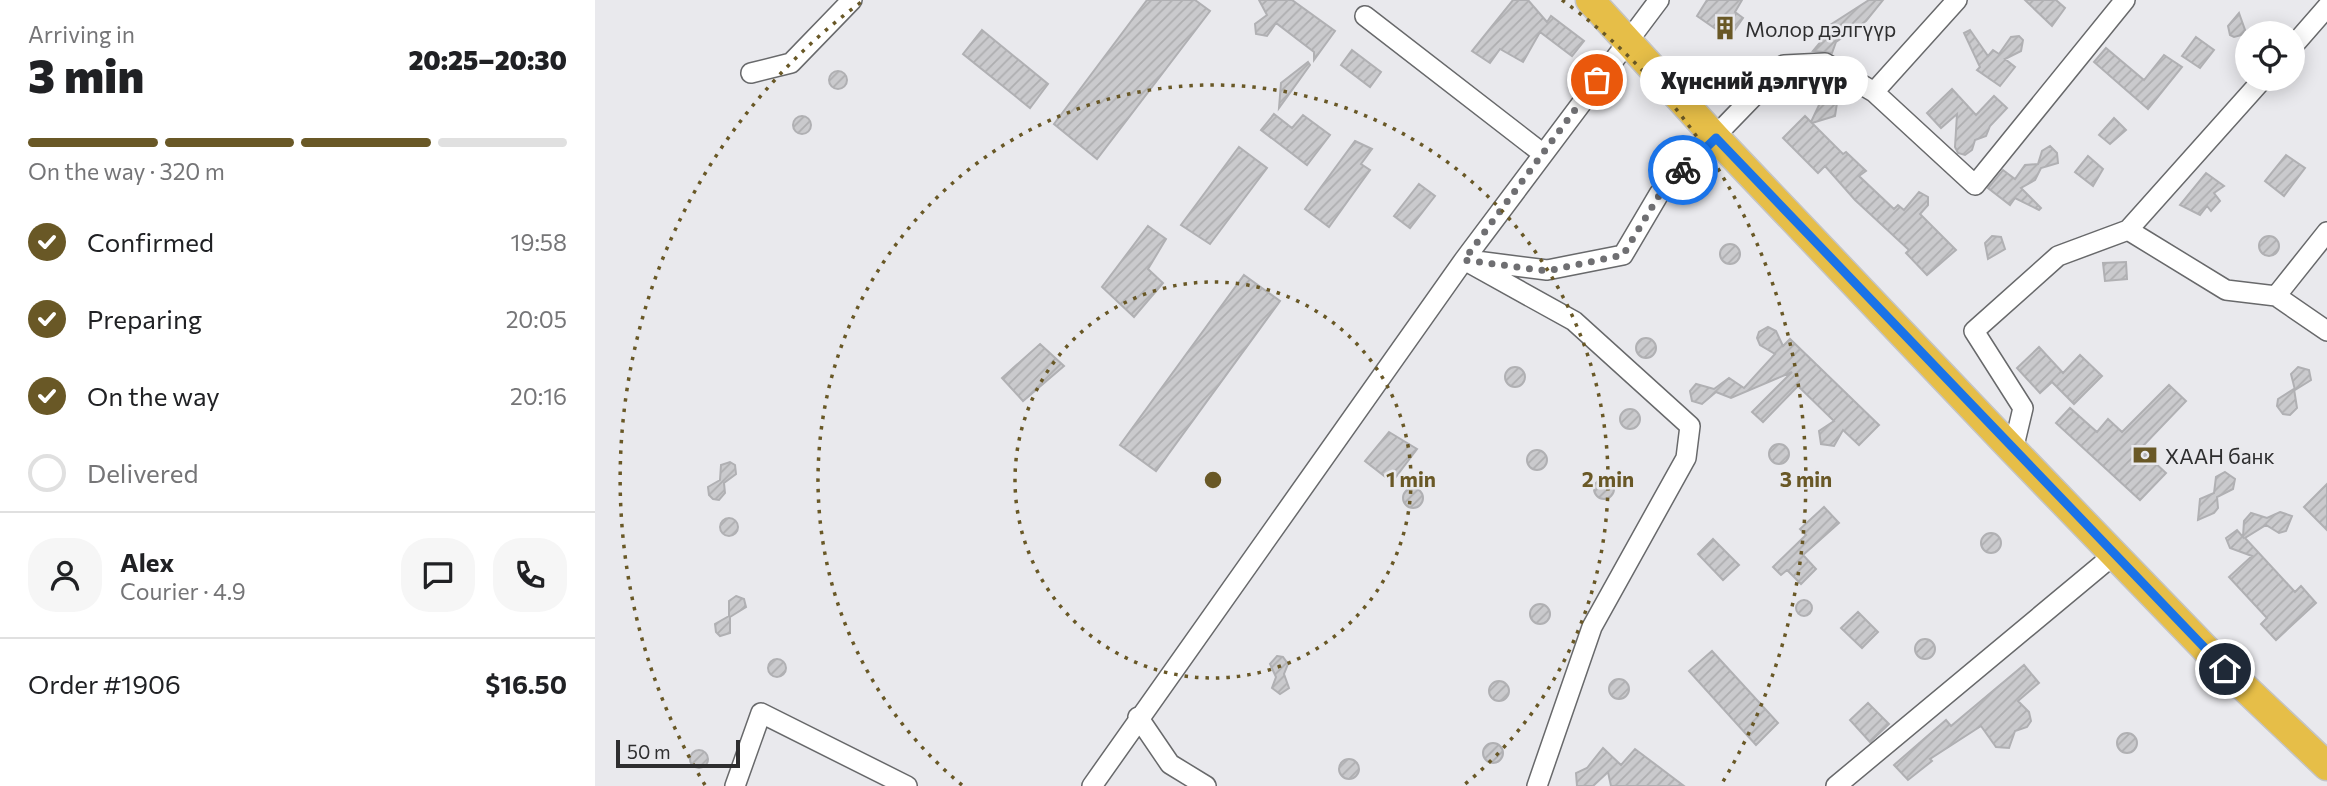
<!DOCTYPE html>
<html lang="en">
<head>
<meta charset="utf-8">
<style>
  :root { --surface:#fff; --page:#f6f6f6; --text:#202124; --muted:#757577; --line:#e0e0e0; --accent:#695826 }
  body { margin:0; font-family:Commissioner,sans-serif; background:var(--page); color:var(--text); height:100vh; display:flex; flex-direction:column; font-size:26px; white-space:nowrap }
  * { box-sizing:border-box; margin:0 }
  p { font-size:23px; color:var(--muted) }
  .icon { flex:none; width:38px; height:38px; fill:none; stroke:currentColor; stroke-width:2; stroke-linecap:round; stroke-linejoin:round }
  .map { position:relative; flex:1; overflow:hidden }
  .sheet { display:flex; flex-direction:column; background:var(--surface); width:595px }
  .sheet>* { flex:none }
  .controls { position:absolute; left:1640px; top:21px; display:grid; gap:14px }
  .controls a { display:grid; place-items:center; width:70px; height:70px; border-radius:50%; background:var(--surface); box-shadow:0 4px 18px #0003; font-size:35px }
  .scale { position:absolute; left:21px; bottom:18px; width:124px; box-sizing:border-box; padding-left:7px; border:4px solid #2e2e2f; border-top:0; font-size:19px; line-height:24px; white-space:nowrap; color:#2e2e2f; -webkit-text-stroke:5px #e9e9ed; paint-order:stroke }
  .pin { position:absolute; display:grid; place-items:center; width:60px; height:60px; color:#fff; margin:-30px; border:4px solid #fff; border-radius:50%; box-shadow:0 2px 7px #0007 }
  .courier { position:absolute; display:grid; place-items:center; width:70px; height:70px; margin:-35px; border:5px solid #1a73e8; border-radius:50%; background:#fff; color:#222; box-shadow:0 2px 9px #0007 }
  .bubble { position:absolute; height:49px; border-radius:24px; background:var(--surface); box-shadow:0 4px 18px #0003; font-size:23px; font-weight:800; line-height:49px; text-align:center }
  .overview em { font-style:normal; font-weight:800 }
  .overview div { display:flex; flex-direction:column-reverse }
  .overview { display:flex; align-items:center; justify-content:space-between; height:119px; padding:0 28px }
  h1 { font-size:46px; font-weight:800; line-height:52px }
  .bar { display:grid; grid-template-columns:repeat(4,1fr); gap:10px 7px; align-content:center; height:84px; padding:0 28px }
  .bar i { height:9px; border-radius:5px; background:var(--line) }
  .bar .active { background:var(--accent) }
  .bar p { grid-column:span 4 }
  .line { display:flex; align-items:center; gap:18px; padding:0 28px; border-top:2px solid var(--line) }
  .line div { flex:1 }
  .round { display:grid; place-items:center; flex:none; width:74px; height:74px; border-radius:28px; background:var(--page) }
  ol { padding:0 28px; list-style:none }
  li { display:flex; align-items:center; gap:21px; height:77px }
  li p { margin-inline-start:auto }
  li .icon { padding:7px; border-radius:50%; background:var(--accent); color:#fff; stroke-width:4 }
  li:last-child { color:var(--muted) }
  li i { width:38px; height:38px; border:4px solid var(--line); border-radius:50% }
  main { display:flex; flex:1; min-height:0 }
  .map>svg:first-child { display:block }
</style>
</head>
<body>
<main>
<section class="sheet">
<div class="overview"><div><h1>3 min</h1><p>Arriving in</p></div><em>20:25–20:30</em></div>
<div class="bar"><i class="active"></i><i class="active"></i><i class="active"></i><i></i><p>On the way · 320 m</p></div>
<ol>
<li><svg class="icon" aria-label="check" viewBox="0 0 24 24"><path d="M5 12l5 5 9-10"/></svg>Confirmed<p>19:58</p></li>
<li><svg class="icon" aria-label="check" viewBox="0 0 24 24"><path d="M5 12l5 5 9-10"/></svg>Preparing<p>20:05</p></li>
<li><svg class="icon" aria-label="check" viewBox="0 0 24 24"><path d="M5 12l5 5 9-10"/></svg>On the way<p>20:16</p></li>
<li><i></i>Delivered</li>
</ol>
<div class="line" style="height:126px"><a class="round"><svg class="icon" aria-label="person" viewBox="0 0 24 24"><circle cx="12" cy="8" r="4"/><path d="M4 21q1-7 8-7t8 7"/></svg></a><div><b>Alex</b><p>Courier · 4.9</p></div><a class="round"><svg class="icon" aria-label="chat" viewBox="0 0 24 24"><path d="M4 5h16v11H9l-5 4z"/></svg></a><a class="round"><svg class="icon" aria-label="phone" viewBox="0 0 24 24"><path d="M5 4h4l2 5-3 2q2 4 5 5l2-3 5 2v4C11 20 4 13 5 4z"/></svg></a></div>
<div class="line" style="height:91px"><div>Order #1906</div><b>$16.50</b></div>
</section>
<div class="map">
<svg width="1732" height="786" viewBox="0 0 1732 786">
  <defs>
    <pattern id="building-hatch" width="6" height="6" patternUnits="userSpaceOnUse" patternTransform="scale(1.75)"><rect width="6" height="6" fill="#cacacd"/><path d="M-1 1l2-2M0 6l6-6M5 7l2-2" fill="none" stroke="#aeaeb0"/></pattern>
  </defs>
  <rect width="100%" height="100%" fill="#e9e9ed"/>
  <path fill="url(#building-hatch)" stroke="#b0b0b3" stroke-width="2" d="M552 0H600L615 11 502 159 459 124Z
    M664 0H697L740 31 719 60V52L681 23 672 36 661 34 660 24 672 15Z
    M918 0H933L952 22 956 16 989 41 977 56 945 32 928 62 905 49 895 63 877 51Z
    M1112 0H1147L1140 12 1148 18 1134 38 1102 16Z
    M1274 0H1288L1271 21 1241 42 1237 53 1218 51 1233 33 1229 29Z
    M1430 0H1461L1470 8 1457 26Z
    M1644 13 1650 30 1647 35 1639 37 1635 35 1633 26Z
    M387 30 453 84 435 108 368 54Z
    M1375 30 1393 56 1398 50 1404 54 1416 37 1424 36 1428 40 1426 51 1410 59 1420 67 1405 86 1382 70 1385 67 1369 33Z
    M1601 37 1619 50 1605 68 1587 56Z
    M1511 48 1549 80 1569 55 1587 67 1553 109 1499 62Z
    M757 50 786 72 775 87 746 65Z
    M713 62 715 65 684 108 686 83Z
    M234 80a9 9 0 1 1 18 0a9 9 0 1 1-18 0Z
    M1357 89 1381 115 1399 96 1412 108 1395 126 1391 136 1380 140 1377 150 1370 155 1363 153 1360 147 1362 114 1346 128 1332 113Z
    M1234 98 1242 103 1240 116 1217 123 1248 154 1251 152 1271 171 1264 176 1299 209 1303 205 1309 210 1324 192 1333 197V205L1325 214 1361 250 1332 275 1311 253 1314 250 1260 200 1230 166 1223 173 1188 138 1210 116 1216 122 1225 103Z
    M679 114 697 128 708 115 735 135 712 165 666 130Z
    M198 125a9 9 0 1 1 18 0a9 9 0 1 1-18 0Z
    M1519 118 1531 130 1515 144 1504 135Z
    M760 141 777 149 766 164 775 170 734 227 710 209Z
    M1455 146 1462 153 1463 163 1446 168 1440 180 1426 188 1446 208 1444 210 1420 198 1415 205 1393 188 1408 170 1420 179 1430 165 1443 164 1447 151Z
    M644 147 672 168 615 244 586 225Z
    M1691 155 1710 168 1689 196 1670 181Z
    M1493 156 1508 169 1498 186 1480 172Z
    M1611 173 1629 186 1619 193 1625 201 1616 211 1612 206 1605 215 1585 205Z
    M824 184 840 196 815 228 799 216Z
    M553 226 571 239 553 269 568 283 539 317 507 287Z
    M1664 246a10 10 0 1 1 20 0a10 10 0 1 1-20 0Z
    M1397 236 1406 237 1410 249 1393 259 1390 243Z
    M1125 254a10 10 0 1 1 20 0a10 10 0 1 1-20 0Z
    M1531 262 1532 279 1510 281 1508 263Z
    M649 275 685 301 561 471 525 445Z
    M1173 327 1181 331 1188 346 1195 339 1284 425 1264 445 1248 430 1239 446 1226 444 1224 431 1239 421 1203 386 1168 422 1157 412 1197 372 1136 398 1121 392 1107 404 1097 401 1095 391 1101 384 1119 389 1134 378 1149 388 1180 354 1165 345 1162 338 1164 332Z
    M1041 348a10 10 0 1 1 20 0a10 10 0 1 1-20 0Z
    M445 344 469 366 428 401 407 378Z
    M1444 347 1468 373 1485 355 1507 376 1479 404 1457 382 1445 393 1422 368Z
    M910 377a10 10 0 1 1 20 0a10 10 0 1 1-20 0Z
    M1703 367 1714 370 1716 380 1700 390 1696 374Z
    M1574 385 1591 401 1545 449 1571 473 1545 500 1461 423 1475 408 1502 432 1513 419 1527 432Z
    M1699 389 1702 408 1695 415 1688 414 1682 406 1683 399Z
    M1025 419a10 10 0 1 1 20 0a10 10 0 1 1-20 0Z
    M794 432 822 449 797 482 770 461Z
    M1174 454a10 10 0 1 1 20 0a10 10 0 1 1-20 0Z
    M932 460a10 10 0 1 1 20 0a10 10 0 1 1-20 0Z
    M135 462 140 465 141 474 129 483 130 493 124 500 118 499 114 495 113 487 125 480 126 465Z
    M1630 472 1640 479 1638 489 1622 497 1623 508 1619 513 1603 520 1605 499 1619 493 1621 477Z
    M999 489a10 10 0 1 1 20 0a10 10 0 1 1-20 0Z
    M1732 484V530L1709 507Z
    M808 498a10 10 0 1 1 20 0a10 10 0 1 1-20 0Z
    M1229 507 1244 523 1208 555 1221 569 1206 584 1192 570 1186 575 1178 567 1211 535 1205 529Z
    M1685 512 1697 516 1691 531 1684 533 1671 525 1650 538 1700 592 1706 586 1721 603 1681 640 1666 624 1672 618 1634 577 1657 556 1635 548 1631 538 1642 530 1648 537 1649 521 1656 513 1672 518Z
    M125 527a9 9 0 1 1 18 0a9 9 0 1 1-18 0Z
    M1386 543a10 10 0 1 1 20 0a10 10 0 1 1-20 0Z
    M1118 539 1144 565 1128 580 1103 554Z
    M141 596 149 599 151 607 135 617V633L125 636 121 632 120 624 134 616V601Z
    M1201 608a8 8 0 1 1 16 0a8 8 0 1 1-16 0Z
    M935 614a10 10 0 1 1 20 0a10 10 0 1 1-20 0Z
    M1263 612 1283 632 1267 648 1246 628Z
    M1320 649a10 10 0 1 1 20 0a10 10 0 1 1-20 0Z
    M1117 651 1183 723 1161 745 1094 671Z
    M682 656 688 657 693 664 689 674 694 688 685 694 677 688 681 677 675 664Z
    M173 668a9 9 0 1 1 18 0a9 9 0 1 1-18 0Z
    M1429 665 1444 683 1423 701 1434 712 1436 721 1432 727 1420 731 1414 748 1401 747 1386 726 1335 759 1337 761 1313 780 1299 765 1351 720 1356 726Z
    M1014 689a10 10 0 1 1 20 0a10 10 0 1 1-20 0Z
    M894 691a10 10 0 1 1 20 0a10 10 0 1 1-20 0Z
    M1273 703 1294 724 1275 742 1255 720Z
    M1522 743a10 10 0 1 1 20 0a10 10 0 1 1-20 0Z
    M888 753a10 10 0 1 1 20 0a10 10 0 1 1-20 0Z
    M1008 748 1026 765 1040 749 1089 786H1016L1013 772 998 786H982L981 773 992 768Z
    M95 759a9 9 0 1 1 18 0a9 9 0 1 1-18 0Z
    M744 769a10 10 0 1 1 20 0a10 10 0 1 1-20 0Z"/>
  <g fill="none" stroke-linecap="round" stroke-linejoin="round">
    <g stroke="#68696b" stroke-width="22">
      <path id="minor" d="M1362 0 1279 92 1380 185 1530 0
        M770 16 947 153
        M1698 46 1732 7
        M156 73 196 63 257 0
        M1668 79 1533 230 1631 290 1681 296 1732 232
        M869 260 979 321 1095 426 1091 458 997 627 942 786
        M881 261 952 270 1028 255 1064 194 1189 65 1230 63 1279 92
        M1681 296 1732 331
        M1418 450 1428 408 1379 331 1463 256 1533 230
        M543 717 575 764 611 786
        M140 786 166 713 312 786
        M497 786 869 260 1064 0
        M1241 786 1521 553"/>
    </g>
    <g stroke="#c4c4c5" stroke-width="31">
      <path id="highway" d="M995 0 1121 138 1418 450 1630 669 1732 766"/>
    </g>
    <use href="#minor" stroke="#fff" stroke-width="19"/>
    <use href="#highway" stroke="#e6be48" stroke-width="28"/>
  </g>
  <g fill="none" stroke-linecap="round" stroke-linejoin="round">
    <path stroke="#6f6f72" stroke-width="7" stroke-dasharray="0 12.6" d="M1002 80 869 260 952 271 1028 255 1065 194 1088 170"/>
    <path stroke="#1a73e8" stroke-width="9" d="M1088 170 1121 138 1630 669"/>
  </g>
  <g fill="none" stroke="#695826" stroke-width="3.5" stroke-dasharray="3.5 7">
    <circle cx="618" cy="480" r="198"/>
    <path d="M367 785A395 395 0 1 1 869 785"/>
    <path d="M110 785A593 593 0 0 1 269 0M967 0A593 593 0 0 1 1126 785"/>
  </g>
  <defs>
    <g id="building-bare" transform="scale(1.89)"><path d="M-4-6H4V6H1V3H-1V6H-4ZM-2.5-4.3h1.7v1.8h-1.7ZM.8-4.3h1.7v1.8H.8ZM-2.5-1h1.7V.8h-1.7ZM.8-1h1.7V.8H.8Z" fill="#695826" stroke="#e9e9ed" stroke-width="2.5" paint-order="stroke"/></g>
    <g id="bank-bare" transform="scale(1.89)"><path d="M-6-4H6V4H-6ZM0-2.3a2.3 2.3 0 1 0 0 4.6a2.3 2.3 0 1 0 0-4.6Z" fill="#695826" stroke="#e9e9ed" stroke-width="2.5" paint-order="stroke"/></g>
  </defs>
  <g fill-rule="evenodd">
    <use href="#building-bare" x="1130" y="28"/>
    <use href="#bank-bare" x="1550" y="455"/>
  </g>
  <g text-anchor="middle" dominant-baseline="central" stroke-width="5" stroke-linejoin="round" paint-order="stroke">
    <g font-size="21" fill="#2e2e2f" stroke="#e9e9ed" text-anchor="start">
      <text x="1150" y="28">Молор дэлгүүр</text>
      <text x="1570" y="455">ХААН банк</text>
    </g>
  </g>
  <circle cx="618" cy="480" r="10" fill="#695826" stroke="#e9e9ed" stroke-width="3.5"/>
  <g font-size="21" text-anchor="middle" font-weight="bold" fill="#695826" stroke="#e9e9ed" stroke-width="5" stroke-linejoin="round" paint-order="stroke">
    <text x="816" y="487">1 min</text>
    <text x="1013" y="487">2 min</text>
    <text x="1211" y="487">3 min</text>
  </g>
</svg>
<div class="controls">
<a><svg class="icon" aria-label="locate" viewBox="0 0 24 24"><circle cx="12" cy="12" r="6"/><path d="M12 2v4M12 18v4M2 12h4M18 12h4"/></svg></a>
</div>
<div class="scale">50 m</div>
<div class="pin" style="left:1002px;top:80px;background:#ea580c"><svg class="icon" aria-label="bag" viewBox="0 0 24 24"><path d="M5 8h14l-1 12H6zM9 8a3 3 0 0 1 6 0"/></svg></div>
<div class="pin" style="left:1630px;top:669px;background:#1f2937"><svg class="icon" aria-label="home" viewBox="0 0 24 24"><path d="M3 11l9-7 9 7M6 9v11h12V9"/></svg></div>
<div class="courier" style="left:1088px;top:170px"><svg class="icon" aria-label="bike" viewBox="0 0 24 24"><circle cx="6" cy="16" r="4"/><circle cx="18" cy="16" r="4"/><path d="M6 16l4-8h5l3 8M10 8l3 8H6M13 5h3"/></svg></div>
<div class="bubble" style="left:1045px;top:56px;width:228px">Хүнсний дэлгүүр</div>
</div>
</main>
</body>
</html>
